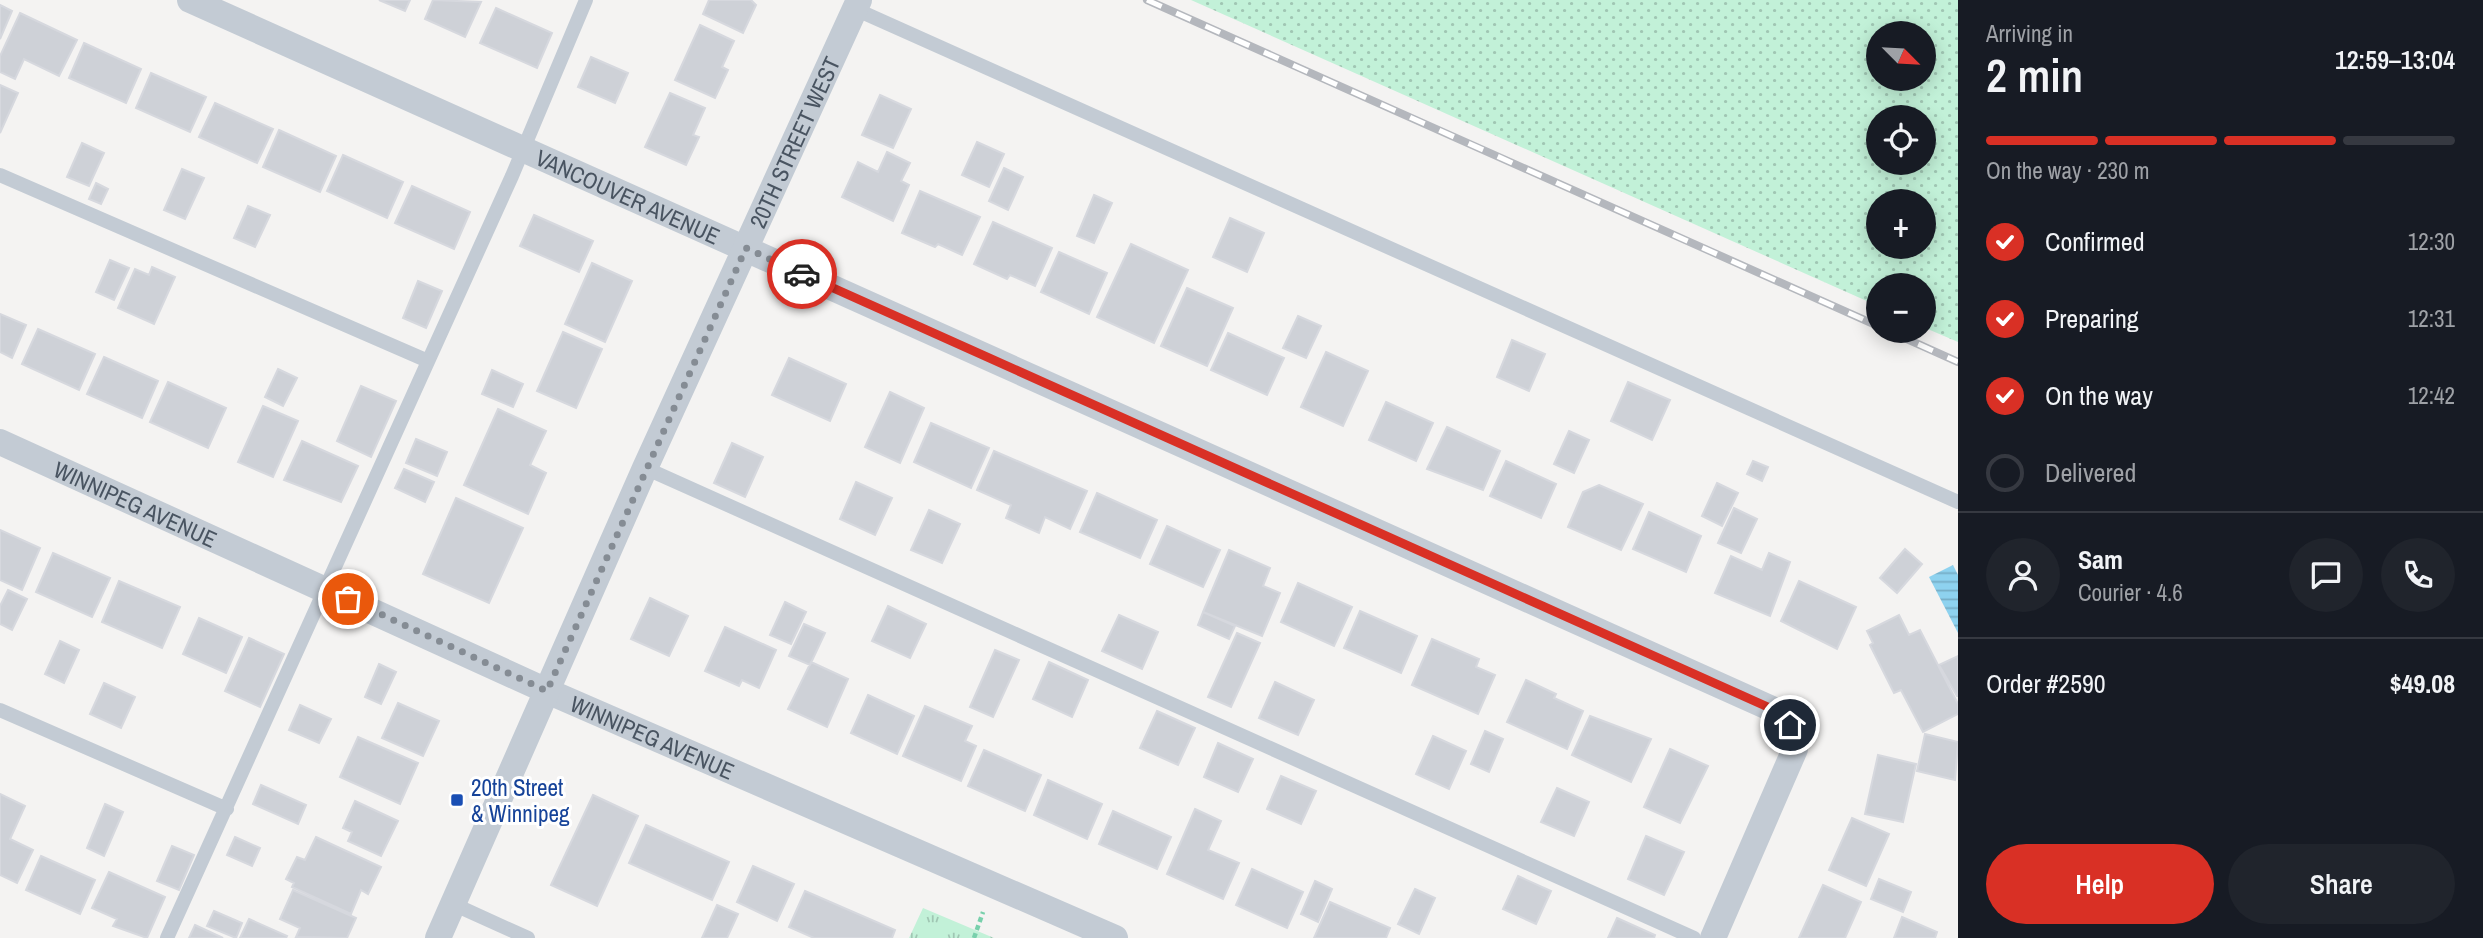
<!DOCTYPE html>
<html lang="en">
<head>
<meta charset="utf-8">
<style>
  :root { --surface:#171b24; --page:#20242c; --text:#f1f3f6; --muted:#9ea1a6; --line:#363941; --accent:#d93025 }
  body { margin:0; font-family:"Archivo Narrow",sans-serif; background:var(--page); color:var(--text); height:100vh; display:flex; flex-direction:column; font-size:26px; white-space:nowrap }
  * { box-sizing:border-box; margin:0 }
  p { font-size:23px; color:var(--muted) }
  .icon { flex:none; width:38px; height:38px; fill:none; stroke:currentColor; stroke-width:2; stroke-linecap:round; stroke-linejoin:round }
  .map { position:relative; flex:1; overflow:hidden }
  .side { display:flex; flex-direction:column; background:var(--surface); width:525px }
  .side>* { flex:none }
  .needle { width:46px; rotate:114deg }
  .fabs { position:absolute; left:1866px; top:21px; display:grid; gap:14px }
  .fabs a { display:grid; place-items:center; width:70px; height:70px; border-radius:50%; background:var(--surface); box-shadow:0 4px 18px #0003; font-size:35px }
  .pin { position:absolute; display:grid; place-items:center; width:60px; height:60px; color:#fff; margin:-30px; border:4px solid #fff; border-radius:50%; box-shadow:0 2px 7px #0007 }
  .courier { position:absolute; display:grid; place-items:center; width:70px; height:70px; margin:-35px; border:5px solid #d93025; border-radius:50%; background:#fff; color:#222; box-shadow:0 2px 9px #0007 }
  .summary em { font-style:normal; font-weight:600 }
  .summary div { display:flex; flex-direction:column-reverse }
  .summary { display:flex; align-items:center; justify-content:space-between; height:119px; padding:0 28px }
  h1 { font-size:46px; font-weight:600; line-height:52px }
  .bar { display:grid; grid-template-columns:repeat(4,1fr); gap:10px 7px; align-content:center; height:84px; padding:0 28px }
  .bar i { height:9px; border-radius:5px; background:var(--line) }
  .bar .current { background:var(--accent) }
  .bar p { grid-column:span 4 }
  .line { display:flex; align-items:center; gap:18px; padding:0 28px; border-top:2px solid var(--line) }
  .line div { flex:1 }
  .round { display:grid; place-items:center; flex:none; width:74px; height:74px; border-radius:37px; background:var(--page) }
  ol { padding:0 28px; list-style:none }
  li { display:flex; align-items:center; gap:21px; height:77px }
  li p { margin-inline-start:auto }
  li .icon { padding:7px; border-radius:50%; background:var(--accent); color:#fff; stroke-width:4 }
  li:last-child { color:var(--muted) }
  li i { width:38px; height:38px; border:4px solid var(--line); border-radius:50% }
  .cta { display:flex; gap:14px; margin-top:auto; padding:14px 28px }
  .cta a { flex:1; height:80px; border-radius:42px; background:var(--accent); color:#fff; font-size:28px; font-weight:600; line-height:80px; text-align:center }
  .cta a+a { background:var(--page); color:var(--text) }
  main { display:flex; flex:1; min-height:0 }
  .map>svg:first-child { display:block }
</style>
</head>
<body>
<main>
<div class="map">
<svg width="1958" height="938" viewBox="0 0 1958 938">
  <defs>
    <pattern id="grass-dots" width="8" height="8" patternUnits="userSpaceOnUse" patternTransform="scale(1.75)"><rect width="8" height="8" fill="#c2f1d8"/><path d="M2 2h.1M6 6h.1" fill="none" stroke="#a0c6b3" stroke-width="1.8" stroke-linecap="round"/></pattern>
    <pattern id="park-tufts" width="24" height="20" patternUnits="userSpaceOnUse" patternTransform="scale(1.75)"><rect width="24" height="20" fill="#c2f1d8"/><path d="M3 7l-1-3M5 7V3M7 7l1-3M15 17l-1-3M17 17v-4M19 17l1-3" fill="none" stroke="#a0c6b3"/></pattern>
    <pattern id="water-rules" width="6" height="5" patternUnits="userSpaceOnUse" patternTransform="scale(1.75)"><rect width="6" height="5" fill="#8ed2ef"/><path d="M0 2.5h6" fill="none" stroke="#76adc5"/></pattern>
  </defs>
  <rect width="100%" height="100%" fill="#f4f3f2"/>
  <path fill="url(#grass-dots)" fill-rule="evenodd" d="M1191 0H1958V342L1923 327V285H1878V306ZM1878 33H1923V79H1878ZM1878 117H1923V163H1878ZM1878 201H1923V247H1878Z"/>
  <path fill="url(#park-tufts)" d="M923 908 994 938H909Z"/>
  <path fill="url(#water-rules)" d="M1953 565 1958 575V633L1929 577Z"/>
  <path fill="#ced1d7" stroke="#d6d8de" stroke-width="2" d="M379 0H410L405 11Z
    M433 0 481 2 465 37 425 19Z
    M709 0H751L756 5 743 33 703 14Z
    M0 5 12 11 0 39Z
    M496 8 552 33 537 68 480 43Z
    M20 13 77 40 59 76 24 59 15 79 0 72V56Z
    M700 25 734 41 722 67 728 70 715 98 675 80Z
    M84 43 141 69 126 103 69 78Z
    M591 57 628 73 615 103 578 87Z
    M151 73 206 97 190 132 136 108Z
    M0 85 18 93 0 133Z
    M670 93 705 108 693 135 699 137 686 165 645 147Z
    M880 95 911 109 893 148 862 135Z
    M215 103 273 129 257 163 199 137Z
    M279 130 336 156 320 192 263 167Z
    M977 142 1004 154 989 187 962 175Z
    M82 143 104 153 89 186 67 177Z
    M887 152 910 163 901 181 909 185 893 221 842 197 858 162 878 172Z
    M343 155 403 182 387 218 327 191Z
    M1004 168 1023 177 1008 210 989 201Z
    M182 169 204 178 185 219 164 210Z
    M96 183 108 189 101 204 89 199Z
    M412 186 470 212 454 249 395 223Z
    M920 191 980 217 962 255 938 244 935 247 902 233Z
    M1094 195 1112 203 1094 243 1077 236Z
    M248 206 270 215 255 247 234 238Z
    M534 215 593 241 579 272 520 246Z
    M1230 218 1264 233 1247 272 1213 257Z
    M993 222 1052 248 1035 286 1010 275 1007 279 974 264Z
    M1131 244 1188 270 1154 343 1097 317Z
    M1059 252 1107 273 1089 314 1041 292Z
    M110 260 129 268 114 300 96 292Z
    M592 263 632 281 605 342 565 324Z
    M152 267 175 277 154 324 118 308 135 269 149 275Z
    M418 281 442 291 426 328 403 318Z
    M1187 288 1233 308 1207 366 1161 346Z
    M0 314 26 325 12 358 0 352Z
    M1298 316 1321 326 1306 358 1283 348Z
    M38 329 95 354 79 390 22 364Z
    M563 332 602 349 576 408 537 391Z
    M1228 333 1284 358 1267 395 1211 370Z
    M1512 340 1545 354 1529 391 1497 377Z
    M1326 352 1368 371 1343 426 1301 407Z
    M104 357 158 381 142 418 87 394Z
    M789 358 846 384 830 421 772 395Z
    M278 369 297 378 283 406 265 397Z
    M492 370 523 384 513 407 482 394Z
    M168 382 226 408 208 448 150 422Z
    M1628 382 1670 400 1652 440 1611 421Z
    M361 386 396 401 371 457 337 441Z
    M890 392 924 408 900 463 865 447Z
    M1386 402 1433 423 1416 461 1369 440Z
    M263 406 298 421 273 477 238 462Z
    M498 409 546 431 530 465 546 473 528 514 464 485Z
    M931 423 989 448 971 488 914 462Z
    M1447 427 1500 451 1483 490 1427 469Z
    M1569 431 1589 440 1574 473 1554 464Z
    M416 439 447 452 437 476 406 463Z
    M302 441 358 466 341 502 284 480Z
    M732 443 763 457 745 497 714 483Z
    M994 451 1087 491 1070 529 1045 517 1039 533 1006 518 1011 505 977 490Z
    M1506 461 1556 484 1541 518 1490 496Z
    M1753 461 1768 467 1762 481 1747 474Z
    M404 469 434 482 425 502 395 488Z
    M856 482 892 498 875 535 840 519Z
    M1717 483 1738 493 1722 526 1702 516Z
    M1599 485 1643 504 1621 550 1568 527 1583 492Z
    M1097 493 1157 520 1140 558 1080 532Z
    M456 498 523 528 489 603 423 574Z
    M1734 508 1757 519 1741 553 1718 543Z
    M929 510 960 524 942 563 911 550Z
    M1649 512 1701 536 1686 572 1633 549Z
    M1167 526 1220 550 1203 587 1150 564Z
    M0 530 40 548 22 590 0 580Z
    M1905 549 1922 564 1897 593 1880 578Z
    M1229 550 1270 568 1263 586 1280 593 1262 636 1203 612Z
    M53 553 110 578 92 617 36 592Z
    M1769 553 1790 562 1770 616 1715 593 1731 556 1762 570Z
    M119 581 180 607 162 648 102 622Z
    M1799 581 1856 607 1837 649 1781 621Z
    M1298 583 1352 607 1334 646 1281 622Z
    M8 590 27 599 12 630 0 624V606Z
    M650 598 688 616 669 656 631 639Z
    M785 602 806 612 791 644 770 635Z
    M888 606 926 624 910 658 872 641Z
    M1360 611 1417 636 1401 673 1344 648Z
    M1203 612 1235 626 1229 639 1198 625Z
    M1119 615 1158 632 1142 669 1102 651Z
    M1899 615 1909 635 1920 630 1958 704V714L1923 732 1901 690 1894 693 1870 645 1873 643 1867 631Z
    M199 618 242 637 226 673 183 654Z
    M804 624 825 633 810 665 789 656Z
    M725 627 776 650 759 688 742 680 739 686 705 671Z
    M1237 633 1260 643 1231 707 1208 697Z
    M249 638 284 654 260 707 225 691Z
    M1432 639 1479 659 1476 667 1495 675 1478 714 1412 685Z
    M60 641 79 650 64 683 45 674Z
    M995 650 1019 660 993 717 970 707Z
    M1958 656V696H1957L1939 665Z
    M811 662 848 679 827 727 788 709Z
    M1049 662 1088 680 1072 717 1033 699Z
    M379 664 396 672 381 704 365 697Z
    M1526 680 1556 694 1554 698 1583 711 1567 749 1507 722Z
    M1275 682 1314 700 1298 735 1259 718Z
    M104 683 135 697 121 728 90 714Z
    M868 695 914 716 897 754 851 733Z
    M398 703 439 721 423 756 382 738Z
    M300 705 331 719 319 743 289 730Z
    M925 706 972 726 965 741 976 746 961 781 903 756Z
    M1157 711 1195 728 1178 765 1140 748Z
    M1590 716 1651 739 1631 782 1572 755Z
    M1485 731 1503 739 1489 772 1471 764Z
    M1925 734 1958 742 1955 780 1917 771Z
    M1433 736 1466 751 1449 789 1416 774Z
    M358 737 418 763 400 804 340 777Z
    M1218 743 1253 759 1238 792 1204 777Z
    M1670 749 1708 766 1680 823 1644 807Z
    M984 750 1041 775 1025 811 968 786Z
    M1878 755 1916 764 1903 822 1865 814Z
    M1281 776 1316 791 1301 824 1267 809Z
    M1048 780 1102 804 1087 839 1034 815Z
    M261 785 306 805 298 824 253 804Z
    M1557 788 1589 802 1574 836 1541 822Z
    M0 794 25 806 10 839 33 850 17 883 0 875Z
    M593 795 638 816 597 906 551 885Z
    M355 801 398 821 381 856 348 841 352 832 343 828Z
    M105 804 123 812 104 856 87 848Z
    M1195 809 1221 821 1208 850 1239 863 1223 899 1167 874Z
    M1113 811 1171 837 1157 869 1099 844Z
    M1852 818 1889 834 1866 886 1829 870Z
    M646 825 729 862 712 900 629 863Z
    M1646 836 1684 852 1664 895 1628 879Z
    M235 837 260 848 252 866 227 855Z
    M316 837 381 867 368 894 361 890 351 914 292 887 294 883 286 879 297 857 305 860Z
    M172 846 194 855 179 890 157 881Z
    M41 856 95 880 80 914 26 890Z
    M753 866 794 884 777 921 737 902Z
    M1252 869 1303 892 1287 928 1236 905Z
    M109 872 165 897 147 938 113 926 117 919 92 908Z
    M1518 876 1551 891 1536 924 1503 909Z
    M1879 879 1911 892 1903 912 1871 899Z
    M1315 881 1332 889 1318 922 1301 914Z
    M1823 885 1861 902 1845 938H1799Z
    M1415 889 1435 898 1419 934 1398 924Z
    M293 890 356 918 347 938 296 937 300 928 280 919Z
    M805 891 895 930 892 938H814L789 927Z
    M1330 902 1390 928 1386 938H1314Z
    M717 905 738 914 727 938H702Z
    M214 911 242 923 236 938 207 926Z
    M1902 917 1937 932 1935 938H1894Z
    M1617 918 1655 935 1654 938H1608Z
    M249 919 287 936 286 938H240Z
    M195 925 223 938H189Z"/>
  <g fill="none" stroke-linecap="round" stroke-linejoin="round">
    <path stroke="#78d0ac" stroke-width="4.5" stroke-dasharray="5 3.5" stroke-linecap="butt" d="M974 938 983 912"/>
    <path stroke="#c3cbd4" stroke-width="14" d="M855 9 1958 502
      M0 175 428 361
      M645 468 1694 938
      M0 710 227 809
      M453 904 528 938
      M167 938 512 176 586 0"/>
    <g stroke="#c3cbd4" stroke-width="26">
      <path id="s1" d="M190 0 1770 708 1790 725 1795 749 1713 938"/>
      <path id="s2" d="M0 442 547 691 1115 938"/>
      <path id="s3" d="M438 938 645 468 859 0"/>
    </g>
    <g stroke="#b4b7bd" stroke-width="8">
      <path id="rail" d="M1147 0 1878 326
        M1889 331 1958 362"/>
    </g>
    <use href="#rail" stroke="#fff" stroke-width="5" stroke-dasharray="16" stroke-linecap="butt"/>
  </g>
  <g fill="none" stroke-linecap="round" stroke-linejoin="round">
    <path stroke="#858c94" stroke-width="7" stroke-dasharray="0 12.6" d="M348 599 547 691 746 248 802 274"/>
    <path stroke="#d93025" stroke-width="9" d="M802 274 1770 708 1790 725"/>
  </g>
  <rect fill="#1a4fb4" stroke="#fff" stroke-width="2.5" x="450" y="793" width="14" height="14" rx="3.5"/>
  <g text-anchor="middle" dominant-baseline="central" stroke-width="6" stroke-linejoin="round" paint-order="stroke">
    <g font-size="23" fill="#495461" stroke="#fff">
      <text stroke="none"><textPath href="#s3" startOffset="872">20TH STREET WEST</textPath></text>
      <text stroke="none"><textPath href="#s1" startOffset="480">VANCOUVER AVENUE</textPath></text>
      <text stroke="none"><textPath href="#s2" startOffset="149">WINNIPEG AVENUE</textPath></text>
      <text stroke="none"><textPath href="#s2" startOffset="716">WINNIPEG AVENUE</textPath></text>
    </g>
    <g font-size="23" fill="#164399" stroke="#fff" text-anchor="start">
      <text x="471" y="787">20th Street<tspan x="471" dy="26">&amp; Winnipeg</tspan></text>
    </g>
  </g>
</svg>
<div class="fabs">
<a><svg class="needle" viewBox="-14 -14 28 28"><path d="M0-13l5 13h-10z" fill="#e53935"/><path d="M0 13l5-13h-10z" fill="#9ea1a6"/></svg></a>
<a><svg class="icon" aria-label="locate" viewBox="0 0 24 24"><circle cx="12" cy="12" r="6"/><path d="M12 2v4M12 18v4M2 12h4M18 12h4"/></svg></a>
<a>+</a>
<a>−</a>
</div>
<div class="pin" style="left:348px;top:599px;background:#ea580c"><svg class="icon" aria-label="bag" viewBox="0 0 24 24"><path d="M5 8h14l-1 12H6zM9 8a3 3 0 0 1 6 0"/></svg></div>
<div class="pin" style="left:1790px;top:725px;background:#1f2937"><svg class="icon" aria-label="home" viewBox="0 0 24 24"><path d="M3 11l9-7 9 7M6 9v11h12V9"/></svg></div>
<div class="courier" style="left:802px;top:274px"><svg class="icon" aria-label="car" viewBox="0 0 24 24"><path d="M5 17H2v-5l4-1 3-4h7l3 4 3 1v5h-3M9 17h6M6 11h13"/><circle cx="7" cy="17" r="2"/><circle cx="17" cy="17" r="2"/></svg></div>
</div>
<section class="side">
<div class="summary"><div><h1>2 min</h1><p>Arriving in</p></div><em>12:59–13:04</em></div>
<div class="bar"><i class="current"></i><i class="current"></i><i class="current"></i><i></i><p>On the way · 230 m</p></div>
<ol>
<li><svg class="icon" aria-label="check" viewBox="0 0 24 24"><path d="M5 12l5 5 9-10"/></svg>Confirmed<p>12:30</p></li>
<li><svg class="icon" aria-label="check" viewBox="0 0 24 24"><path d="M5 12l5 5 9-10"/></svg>Preparing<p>12:31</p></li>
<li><svg class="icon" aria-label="check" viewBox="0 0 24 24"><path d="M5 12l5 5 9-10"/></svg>On the way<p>12:42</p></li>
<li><i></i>Delivered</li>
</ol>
<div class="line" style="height:126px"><a class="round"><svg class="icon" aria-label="person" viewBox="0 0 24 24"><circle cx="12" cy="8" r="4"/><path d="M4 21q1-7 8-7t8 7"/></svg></a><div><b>Sam</b><p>Courier · 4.6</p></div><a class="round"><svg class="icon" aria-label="chat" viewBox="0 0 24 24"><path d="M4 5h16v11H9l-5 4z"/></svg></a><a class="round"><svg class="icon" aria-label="phone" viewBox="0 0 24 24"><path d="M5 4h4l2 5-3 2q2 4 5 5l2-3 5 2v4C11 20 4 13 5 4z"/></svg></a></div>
<div class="line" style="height:91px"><div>Order #2590</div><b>$49.08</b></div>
<div class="cta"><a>Help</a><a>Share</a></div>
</section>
</main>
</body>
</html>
